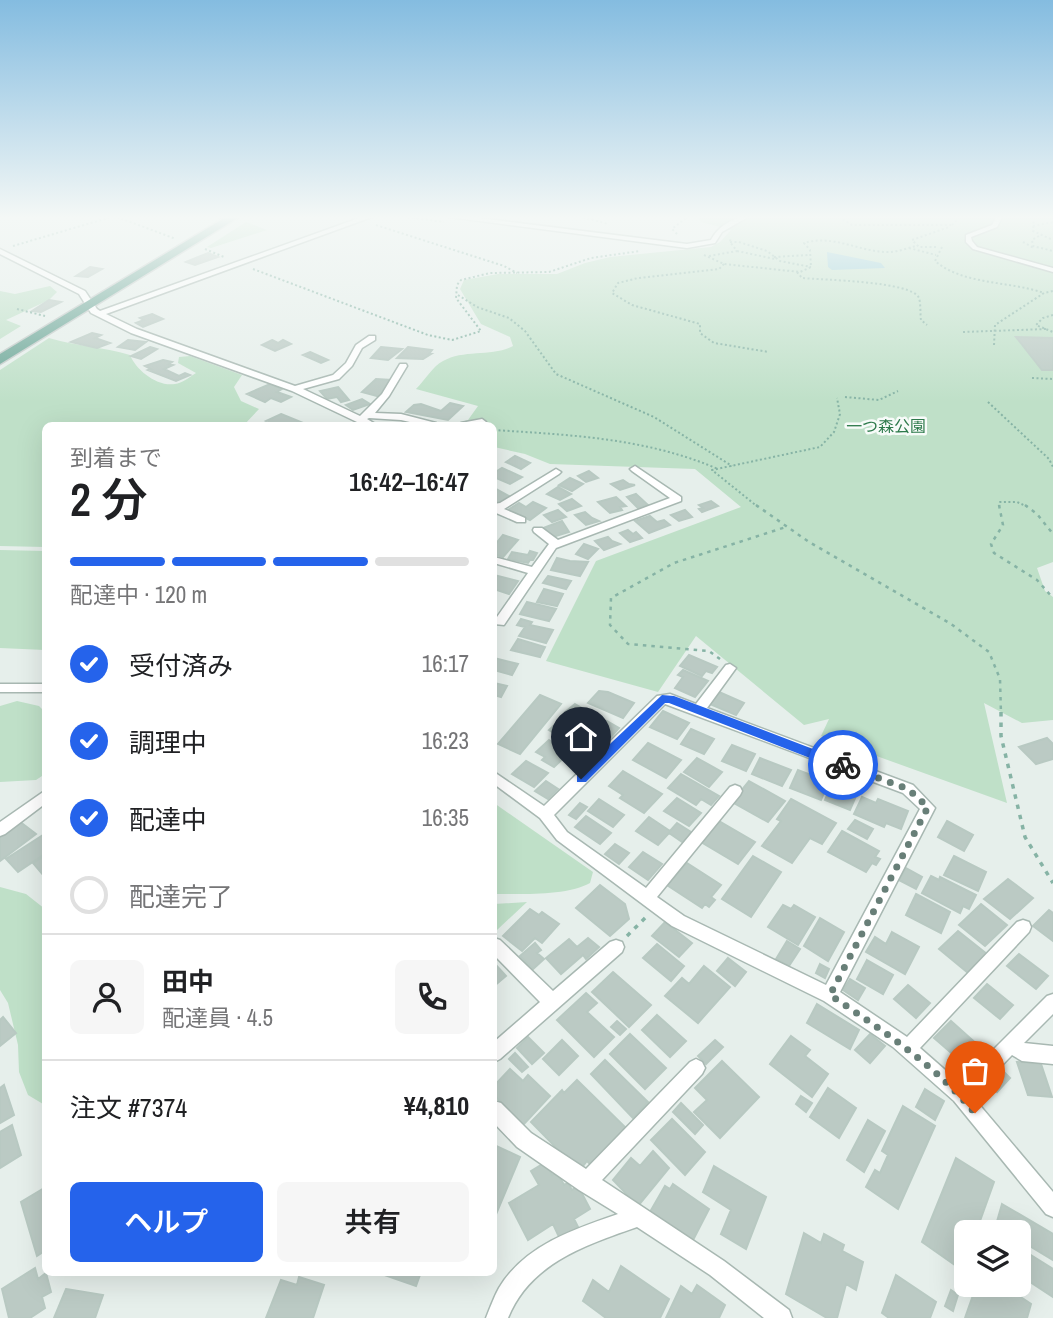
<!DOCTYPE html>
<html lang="ja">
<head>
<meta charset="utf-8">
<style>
  :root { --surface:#fff; --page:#f6f6f6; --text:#202124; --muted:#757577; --line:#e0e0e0; --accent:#2563eb }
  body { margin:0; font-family:"Archivo Narrow","Noto Sans JP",sans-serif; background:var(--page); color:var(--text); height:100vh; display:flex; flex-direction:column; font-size:26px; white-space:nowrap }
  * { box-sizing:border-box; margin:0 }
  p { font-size:23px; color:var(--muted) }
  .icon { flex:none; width:38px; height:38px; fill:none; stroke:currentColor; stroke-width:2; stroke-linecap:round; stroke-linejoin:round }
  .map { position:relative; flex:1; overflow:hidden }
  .drawer { position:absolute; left:42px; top:422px; width:455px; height:854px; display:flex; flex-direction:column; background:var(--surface); border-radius:10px; box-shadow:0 7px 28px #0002 }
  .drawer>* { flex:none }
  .fabs { position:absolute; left:954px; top:1220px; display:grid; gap:14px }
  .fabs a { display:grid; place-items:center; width:77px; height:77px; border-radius:10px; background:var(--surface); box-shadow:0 7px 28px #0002; font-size:35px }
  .pin { position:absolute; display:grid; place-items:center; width:60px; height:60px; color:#fff; margin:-72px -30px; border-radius:50% 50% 50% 0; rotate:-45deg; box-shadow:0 0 7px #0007 }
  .pin .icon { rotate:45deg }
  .courier { position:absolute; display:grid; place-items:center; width:70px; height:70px; margin:-35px; border:5px solid #2563eb; border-radius:50%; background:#fff; color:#222; box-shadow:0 2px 9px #0007 }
  .summary em { font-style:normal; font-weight:600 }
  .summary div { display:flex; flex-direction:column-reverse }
  .summary { display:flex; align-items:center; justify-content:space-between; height:119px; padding:0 28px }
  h1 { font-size:46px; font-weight:600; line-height:52px }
  .bar { display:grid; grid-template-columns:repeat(4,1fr); gap:10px 7px; align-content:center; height:84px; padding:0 28px }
  .bar i { height:9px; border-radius:5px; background:var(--line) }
  .bar .selected { background:var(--accent) }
  .bar p { grid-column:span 4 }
  .line { display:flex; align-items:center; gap:18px; padding:0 28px; border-top:2px solid var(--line) }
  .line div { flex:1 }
  .round { display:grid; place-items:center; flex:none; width:74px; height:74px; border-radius:10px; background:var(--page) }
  ol { padding:0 28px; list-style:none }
  li { display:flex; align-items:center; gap:21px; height:77px }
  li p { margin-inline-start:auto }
  li .icon { padding:7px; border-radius:50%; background:var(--accent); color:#fff; stroke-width:4 }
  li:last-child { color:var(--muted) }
  li i { width:38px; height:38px; border:4px solid var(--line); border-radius:50% }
  .button { display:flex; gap:14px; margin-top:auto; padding:14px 28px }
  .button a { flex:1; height:80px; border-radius:10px; background:var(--accent); color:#fff; font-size:28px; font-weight:600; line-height:80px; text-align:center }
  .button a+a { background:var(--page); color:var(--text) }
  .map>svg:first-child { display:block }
</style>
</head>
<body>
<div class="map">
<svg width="1053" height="1318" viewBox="0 0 1053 1318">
  <rect width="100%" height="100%" fill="#e6efeb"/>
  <path fill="#bfe0c8" d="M698 217H1053V562L1037 568 1045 591 1053 597V720L1022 723 984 703 1007 803 821 736 829 719 804 725 696 636 658 692 546 661 596 561 741 507 695 469 550 464 525 454 494 447V425H451L468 420 478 406 416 389C424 381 433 366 443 361 464 349 492 357 513 346L510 337 481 324 460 289 464 280 498 274H557L585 263 610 257 711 247 720 242 731 230 701 222Z
    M246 222 267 230 211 248 207 247Z
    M50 286 57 292 49 300 6 320 21 326 0 339V291L15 294Z
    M49 338C76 346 103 347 130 355 136 370 157 387 175 384 182 383 190 377 196 373L178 363 179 357 190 356 242 375 234 387 241 401 259 409 244 425H46L45 547 0 546V370Z
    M0 550 45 551V650L0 648Z
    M17 701 39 706 45 712V774L36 780 0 782V706Z
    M494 803 593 872 590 883C567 896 520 894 494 894Z
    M0 887 26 894 45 909 46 1101 43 1104 28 1095 19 1072 18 1045 8 1003 0 990Z
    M527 902 497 930 494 927V904Z"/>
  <path fill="#8ec9d4" d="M827 252 881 263 885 268 832 270 828 267Z"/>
  <path fill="#bbcac4" stroke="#b8c9c2" stroke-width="2" d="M208 253 218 257 195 265 186 262Z
    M90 267 102 269 88 277 76 276Z
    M49 300 61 302 41 312 32 311Z
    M152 314 163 319 143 327 136 323 144 320 140 318Z
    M92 333 101 335 95 338 110 343 97 348 71 342Z
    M1016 337 1053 338V370H1042Z
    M128 340 146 342 135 350 118 347Z
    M272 340 278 343 283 340 291 344 275 351 262 345Z
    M150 347 157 349 141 359 131 356Z
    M381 347 402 349 388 360 371 358Z
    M408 347 432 350 429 354H431L423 359 397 358Z
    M310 352 328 360 321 363 303 355Z
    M163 360 172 362 169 364 173 365 164 369 179 376 185 373 190 375 176 381 148 370 151 369 145 366Z
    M376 379 391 380 381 397 362 392Z
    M270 384 282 389 277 392 291 397 281 402 271 398 265 402 247 394Z
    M338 387 349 400 341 402 337 397 327 399 320 391Z
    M362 399 370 404 353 410 346 405Z
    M450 403 463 406 448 420 406 412 414 405 421 404 441 411Z
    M281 414 301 422 295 425H266L270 423 266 421Z
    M515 456 530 463 521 469 506 462Z
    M502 468 522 477 510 484 494 477V473Z
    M589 471 598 478 586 482 578 476Z
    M570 478 583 484 572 491 559 485Z
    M623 480 629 484 635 485 620 490 611 484Z
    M558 487 571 494 560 500 547 494Z
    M494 488 509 496 495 505Z
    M636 494 648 505 638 508 627 497Z
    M616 497 626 506 620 507 622 510 610 513 598 502Z
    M572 499 581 506 567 511 559 504Z
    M711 501 718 506 702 512 699 509 703 508 699 505Z
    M533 502 546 508 530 520 508 510 519 503 526 507Z
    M558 510 566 517 552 522 544 515Z
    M685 510 692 517 679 521 671 515Z
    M585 512 592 518 599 521 586 525 575 515Z
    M650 516 657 522 664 520 670 525 649 533 635 521Z
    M562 521 569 532 553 537 543 528Z
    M628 530 633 534 636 532 642 538 630 542 620 533Z
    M503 535 518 540 503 557 494 554V546Z
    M608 537 612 541 620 544 604 550 595 541Z
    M584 544 598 549 588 559 576 554Z
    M530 551 537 553 533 560H530L528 563 508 559 512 552 528 555Z
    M557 558 570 561 588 562 580 576 551 570Z
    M494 575 518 581 509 594 494 589Z
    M548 576 571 581 566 589 543 583Z
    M544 589 563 594 557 606 537 602Z
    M527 602 556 609 549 621 520 614Z
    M521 619 532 622 530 625 553 630 546 643 519 636 525 627 517 625Z
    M518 639 545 647 540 657 511 650Z
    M689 655 717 667 712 673 706 671 702 676 680 666Z
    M494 658 518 664 512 675 494 670Z
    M683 670 708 681 695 697 675 688 683 677 678 675Z
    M494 683 507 686 501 697 494 695Z
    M599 691 608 692 634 703 623 718 588 703Z
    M719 692 744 703 736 715 710 704Z
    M540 695 561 704 520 754 498 744Z
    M575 704 602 720 593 728 565 712Z
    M663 711 689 723 677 739 650 727Z
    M561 719 586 734 574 745 549 730Z
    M607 721 619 728 611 737 599 730Z
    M691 729 714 739 704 754 681 744Z
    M589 737 601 744 593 753 580 746Z
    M1047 738 1053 744V759L1036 764 1019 747Z
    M549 740 569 753 554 767 542 760 545 757 536 752Z
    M648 743 681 760 666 778 633 760Z
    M732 745 755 754 746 771 722 761Z
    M697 758 722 772 709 787 684 772Z
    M760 758 791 770 782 786 752 774Z
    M526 761 548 773 534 787 512 774Z
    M820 769 832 773 821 800 790 788 798 770 816 777Z
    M623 771 662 794 644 813 620 798 623 795 609 786Z
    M681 774 719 796 711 805 701 799 696 805 668 788Z
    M546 781 558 789 548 799 535 791Z
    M749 781 785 801 768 822 732 802Z
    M831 786 856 796 850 810 825 800Z
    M862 797 876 803 878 799 908 811 901 829 886 823 884 827 854 814Z
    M677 798 701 813 689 826 664 811Z
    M599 799 624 815 613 827 588 811Z
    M791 799 836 823 822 844 810 838 792 863 762 846 781 821 777 819Z
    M580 803 587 807 576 819 569 815Z
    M586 816 611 833 600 844 575 827Z
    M649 817 670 831 677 823 694 834 685 844 669 833 658 845 636 831Z
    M855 820 873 829 867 839 848 829Z
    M19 821 36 834 0 861V836Z
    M719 821 755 842 738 864 701 842Z
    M947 821 973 835 964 851 938 837Z
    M842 831 879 851 875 857 880 859 876 865 872 863 866 872 828 852Z
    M46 833V853L18 872 6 859Z
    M615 844 629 853 619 864 605 854Z
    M643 852 662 864 648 880 629 867Z
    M46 855V875L44 876 33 863Z
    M753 856 781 872 751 917 722 899Z
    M954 856 986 872 978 891 944 875Z
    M687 863 721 885 711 897 715 900 709 907 705 904 702 908 667 885Z
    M906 868 922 877 916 889 899 880Z
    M931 876 939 880 940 877 976 895 969 909 963 906 960 913 922 893Z
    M1008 879 1033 898 1010 919 984 899Z
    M600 885 625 904 629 919 610 936 576 908Z
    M916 894 950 912 941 933 906 915Z
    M981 904 1007 925 985 946 959 925Z
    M783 905 791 909 794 905 815 917 798 945 768 927Z
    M530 909 539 915 542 912 559 924 542 943 535 938 522 951 503 936Z
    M1049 910 1053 913V941L1033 926Z
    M820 918 844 932 828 961 804 946Z
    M665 922 692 943 679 957 652 936Z
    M958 931 987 954 968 973 939 949Z
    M892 932 919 947 905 974 866 952 875 937 886 944Z
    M588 938 599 947 586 959 583 955 561 974 546 958 569 939 577 947Z
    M787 941 800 949 789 966 776 959Z
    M535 943 541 950 537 953 544 959 533 969 520 956Z
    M657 944 684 966 671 981 643 958Z
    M1019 954 1048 976 1036 989 1007 966Z
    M728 958 746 972 735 986 717 971Z
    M867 960 893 975 883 994 857 979Z
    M494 963 506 976 494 986Z
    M820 964 829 969 825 978 816 973Z
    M704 966 730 987 698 1023 665 996 682 978 689 984Z
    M613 972 651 1005 629 1027 592 992Z
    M850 979 865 988 858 1000 843 990Z
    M987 984 1013 1005 1000 1019 974 998Z
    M908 985 930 1003 916 1018 894 999Z
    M586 993 597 1003 587 1012 614 1037 594 1057 557 1020Z
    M817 1004 859 1030 850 1049 807 1023Z
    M657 1015 686 1041 670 1057 642 1030Z
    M3 1017 16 1033 0 1046V1020Z
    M617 1021 626 1029 620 1035 611 1027Z
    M951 1021 979 1046 963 1063 934 1038Z
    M630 1034 666 1068 645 1089 610 1054Z
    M870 1034 885 1046 870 1063 855 1050Z
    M791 1036 810 1050 805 1056 828 1074 812 1097 770 1064Z
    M528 1037 544 1053 532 1064 517 1048Z
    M562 1040 578 1056 559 1075 543 1059Z
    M715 1040 723 1047 706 1064 698 1056Z
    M515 1053 528 1067 522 1072 509 1059Z
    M605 1060 648 1102 633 1118 591 1074Z
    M722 1061 759 1097 720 1138 694 1112 707 1100 695 1088Z
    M1017 1062 1041 1064 1052 1097 1028 1095Z
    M510 1069 523 1081 528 1075 550 1096 523 1125 494 1095V1086Z
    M1001 1069 1010 1078 997 1092 987 1083Z
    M577 1080 627 1129 593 1167 587 1161 579 1171 531 1122 562 1090 564 1093Z
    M4 1085 14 1115 0 1123V1088Z
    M828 1088 856 1108 839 1138 810 1117Z
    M925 1089 944 1101 935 1120 916 1107Z
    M801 1096 812 1103 806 1112 796 1104Z
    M681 1103 703 1125 695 1134 673 1112Z
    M903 1106 935 1126 898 1209 866 1187 875 1170 880 1173 888 1155 882 1151Z
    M672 1119 705 1152 685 1175 651 1140Z
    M868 1120 885 1131 864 1172 847 1160Z
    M12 1125 21 1155 0 1168V1132Z
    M494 1145 520 1157 494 1219Z
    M653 1151 669 1168 638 1206 613 1180 631 1158 640 1166Z
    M956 1158 994 1182 976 1232H966V1260L962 1270 922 1242Z
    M546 1162 552 1175 557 1172 564 1185 568 1183 572 1190 578 1186 590 1209 574 1219 578 1227 560 1239 553 1224 528 1240 509 1203 539 1185 531 1171Z
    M714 1166 766 1197 746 1249 721 1234 731 1210 703 1192Z
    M673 1184 709 1209 692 1242 650 1212 665 1186 670 1189Z
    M46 1187V1250L37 1256 21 1202Z
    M1002 1204 1053 1234V1260L1018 1239V1232H1006L996 1225Z
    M804 1233 821 1243 824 1234 844 1245 842 1251 863 1262 856 1290 846 1284 837 1318H827L786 1294Z
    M1018 1247 1053 1269V1297L1018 1274Z
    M621 1266 669 1299 660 1318H606L583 1301 593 1280 609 1292Z
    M35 1268 38 1279 46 1273 51 1292 42 1297 45 1308 30 1318H9L2 1289Z
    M376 1272H421L416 1286Z
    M896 1275 936 1302 930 1318H889L882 1313Z
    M299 1277 324 1285 313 1318H266L281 1280 297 1285Z
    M977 1284H1001L1031 1304 1027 1318H965Z
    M697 1285 725 1305 719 1318H666L681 1286 692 1294Z
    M66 1289 103 1295 95 1318H54Z
    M951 1290 958 1295 953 1311 945 1306Z"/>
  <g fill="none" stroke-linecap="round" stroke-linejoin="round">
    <g stroke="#a8b8b2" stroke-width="3">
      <path id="street" d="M362 217H372L106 314 137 329 295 386 333 375 346 363 356 345 369 336H375V340L362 348 352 366 339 379 303 389 360 416 382 394 400 364H406L407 366 389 396 375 413 401 414 436 423 437 425H423L401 420 369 418 367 419 377 425H366L357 422 292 391 131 333 91 313 79 294 0 254V249L2 250 85 291 97 309 100 311Z
        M449 217H471L687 244 711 240C718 227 732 217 748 217L722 232 715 243 687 248Z
        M996 217H1002L997 227 971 237 972 241 977 247 1053 268V272L973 249 966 242V235L992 225Z
        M482 419 486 422 485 424 459 425 461 423Z
        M635 466 681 497V501L556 548 504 625 494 624V616L497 617 528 573 494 563V557L532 567 549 544 534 532 533 530 534 528H542L558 540 670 498 632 471 630 469Z
        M556 469 561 472 559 474 504 509 525 518V522H517L494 512V504L500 503Z
        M730 664 736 668 707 708 913 785 935 808 840 992 907 1037 1017 922 1023 920 1029 922 1031 927 1029 932 920 1048 960 1083 1047 996 1053 994V1014L1024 1043 1053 1046V1064L1022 1061 1012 1055 972 1096 1053 1192V1217L1046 1214 954 1101 893 1047 824 1001 672 926 557 840 540 818 494 784V772L544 806 657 696 670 694 696 704 726 665ZM665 704 903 793 920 809 826 985 684 916 657 897 740 795 742 791 740 787 735 785 730 787 646 888 567 832 554 815Z
        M0 684H46V692H0Z
        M46 790V803L5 834 0 836V822Z
        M494 938 500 940 553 991 610 942 616 940 622 942 624 947 622 952 500 1059 494 1062V1042L540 1002 494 955Z
        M696 1059 702 1062 705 1068 702 1074 602 1180 724 1261 789 1310 792 1318H764L710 1275 637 1227C586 1245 530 1263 508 1318H486C490 1308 494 1297 499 1288 524 1246 574 1229 618 1214L579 1190 517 1147 494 1123V1101L501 1103 531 1133 586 1169 690 1062Z"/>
    </g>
    <g stroke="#c2cac8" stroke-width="3">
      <path id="primary" d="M226 217H239L0 364V354Z"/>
    </g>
    <path stroke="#86b3a5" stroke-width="2" stroke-dasharray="2 2.5" stroke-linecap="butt" d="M117 217 176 239
      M408 217 444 222
      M583 217 608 224
      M839 217 852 225H952
      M1034 217 1033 231 1053 240
      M376 225 504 266 517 273
      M952 225 956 221 954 217
      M1033 226 1053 222
      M677 234 672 229 687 217
      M1039 236 1032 240 1033 246 1053 251
      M730 242H739L767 251 780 261 811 267
      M1023 242 1034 248
      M13 246 111 217
      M936 247H919L912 240 949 227
      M942 247 935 261C963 285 1010 281 1044 293
      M909 248 936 255
      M205 249 224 257
      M737 251 775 259
      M704 255 724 264 800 272 811 267 810 250 804 243C834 234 859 252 888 252 898 252 907 248 916 246
      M709 256 737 251 730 242 731 237
      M774 257 809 255
      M724 264 719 269 638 278 618 283 612 293 632 305 700 324V333L714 343 769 352
      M253 269 428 335 452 340 481 331 456 298 457 285 461 280 490 273 549 272 591 258 640 251
      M797 272 802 278C822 280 912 281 919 298 921 304 920 314 921 320L927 325
      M458 295 477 307 509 318 525 331 556 374 654 417 732 466
      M17 309 45 316
      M1053 315 1043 318 1036 325 1053 332
      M963 332 1046 329
      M994 345 995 325 1044 293 1053 291
      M1032 378 1053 379
      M845 397 879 400 898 391
      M988 402 1049 459 1053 467
      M494 430C571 435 646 438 718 469
      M758 507 712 470 820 447 834 432 840 414 837 398
      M999 507 1000 502H1017L1028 507"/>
    <path stroke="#86b3a5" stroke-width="2.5" stroke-dasharray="3.5 5" stroke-linecap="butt" d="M756 505 809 542 951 624 989 652 1000 679 1001 714
      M999 505 1003 525 991 544 994 553 1037 580 1053 598
      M1025 505 1037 514 1053 534
      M720 659 709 651 628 644 610 625 611 598 674 563 786 527"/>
    <path stroke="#86b3a5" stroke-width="3.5" stroke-dasharray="4.5 6" stroke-linecap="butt" d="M1001 712V736L1025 837 1053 883
      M820 741 830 734
      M627 936 647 916"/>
    <use href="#street" fill="#fff" fill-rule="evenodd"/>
    <use href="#primary" fill="#6aa596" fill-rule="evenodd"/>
  </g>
  <linearGradient id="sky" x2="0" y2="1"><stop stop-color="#84bce0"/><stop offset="0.54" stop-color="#f4f8f6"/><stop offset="1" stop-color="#f4f8f6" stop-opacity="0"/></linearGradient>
  <rect width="1053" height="402" fill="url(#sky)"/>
  <path fill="#2563eb" d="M662 695 674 696 847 762 849 765 843 770 838 769 669 703H665L586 782H577V775Z"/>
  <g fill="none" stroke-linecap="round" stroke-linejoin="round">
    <path stroke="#687f78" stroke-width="7" stroke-dasharray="0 12.6" d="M843 765 908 789 928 807 830 995C882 1030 935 1065 975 1113"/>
  </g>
  <g text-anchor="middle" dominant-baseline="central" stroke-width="5" stroke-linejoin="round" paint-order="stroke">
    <g font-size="16" fill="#2d7a4b" stroke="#f7fbf9">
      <text x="886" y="426">一つ森公園</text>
    </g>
  </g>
</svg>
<div class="fabs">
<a><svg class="icon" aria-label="layers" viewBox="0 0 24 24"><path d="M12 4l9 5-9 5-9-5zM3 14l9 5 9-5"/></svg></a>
</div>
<div class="pin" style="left:975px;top:1113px;background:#ea580c"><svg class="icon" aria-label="bag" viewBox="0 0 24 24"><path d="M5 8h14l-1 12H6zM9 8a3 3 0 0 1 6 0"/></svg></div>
<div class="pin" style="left:581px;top:779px;background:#1f2937"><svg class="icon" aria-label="home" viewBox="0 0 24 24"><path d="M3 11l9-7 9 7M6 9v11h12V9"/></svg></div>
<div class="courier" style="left:843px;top:765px"><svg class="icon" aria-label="bike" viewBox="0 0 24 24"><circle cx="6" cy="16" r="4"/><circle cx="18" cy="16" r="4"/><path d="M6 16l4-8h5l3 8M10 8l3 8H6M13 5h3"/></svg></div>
<section class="drawer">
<div class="summary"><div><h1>2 分</h1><p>到着まで</p></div><em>16:42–16:47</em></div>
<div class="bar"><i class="selected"></i><i class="selected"></i><i class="selected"></i><i></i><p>配達中 · 120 m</p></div>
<ol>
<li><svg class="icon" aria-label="check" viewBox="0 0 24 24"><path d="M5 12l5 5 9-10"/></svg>受付済み<p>16:17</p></li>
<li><svg class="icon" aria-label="check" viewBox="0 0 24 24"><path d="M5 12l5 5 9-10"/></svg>調理中<p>16:23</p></li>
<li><svg class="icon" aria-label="check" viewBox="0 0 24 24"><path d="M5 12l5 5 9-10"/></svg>配達中<p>16:35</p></li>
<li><i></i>配達完了</li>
</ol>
<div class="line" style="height:126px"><a class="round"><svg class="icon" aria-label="person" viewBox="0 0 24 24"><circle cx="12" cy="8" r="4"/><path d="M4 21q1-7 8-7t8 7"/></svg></a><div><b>田中</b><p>配達員 · 4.5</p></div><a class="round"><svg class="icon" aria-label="phone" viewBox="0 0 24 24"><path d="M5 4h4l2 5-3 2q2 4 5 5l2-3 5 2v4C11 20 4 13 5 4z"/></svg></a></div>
<div class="line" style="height:91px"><div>注文 #7374</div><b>¥4,810</b></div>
<div class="button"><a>ヘルプ</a><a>共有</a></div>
</section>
</div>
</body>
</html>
